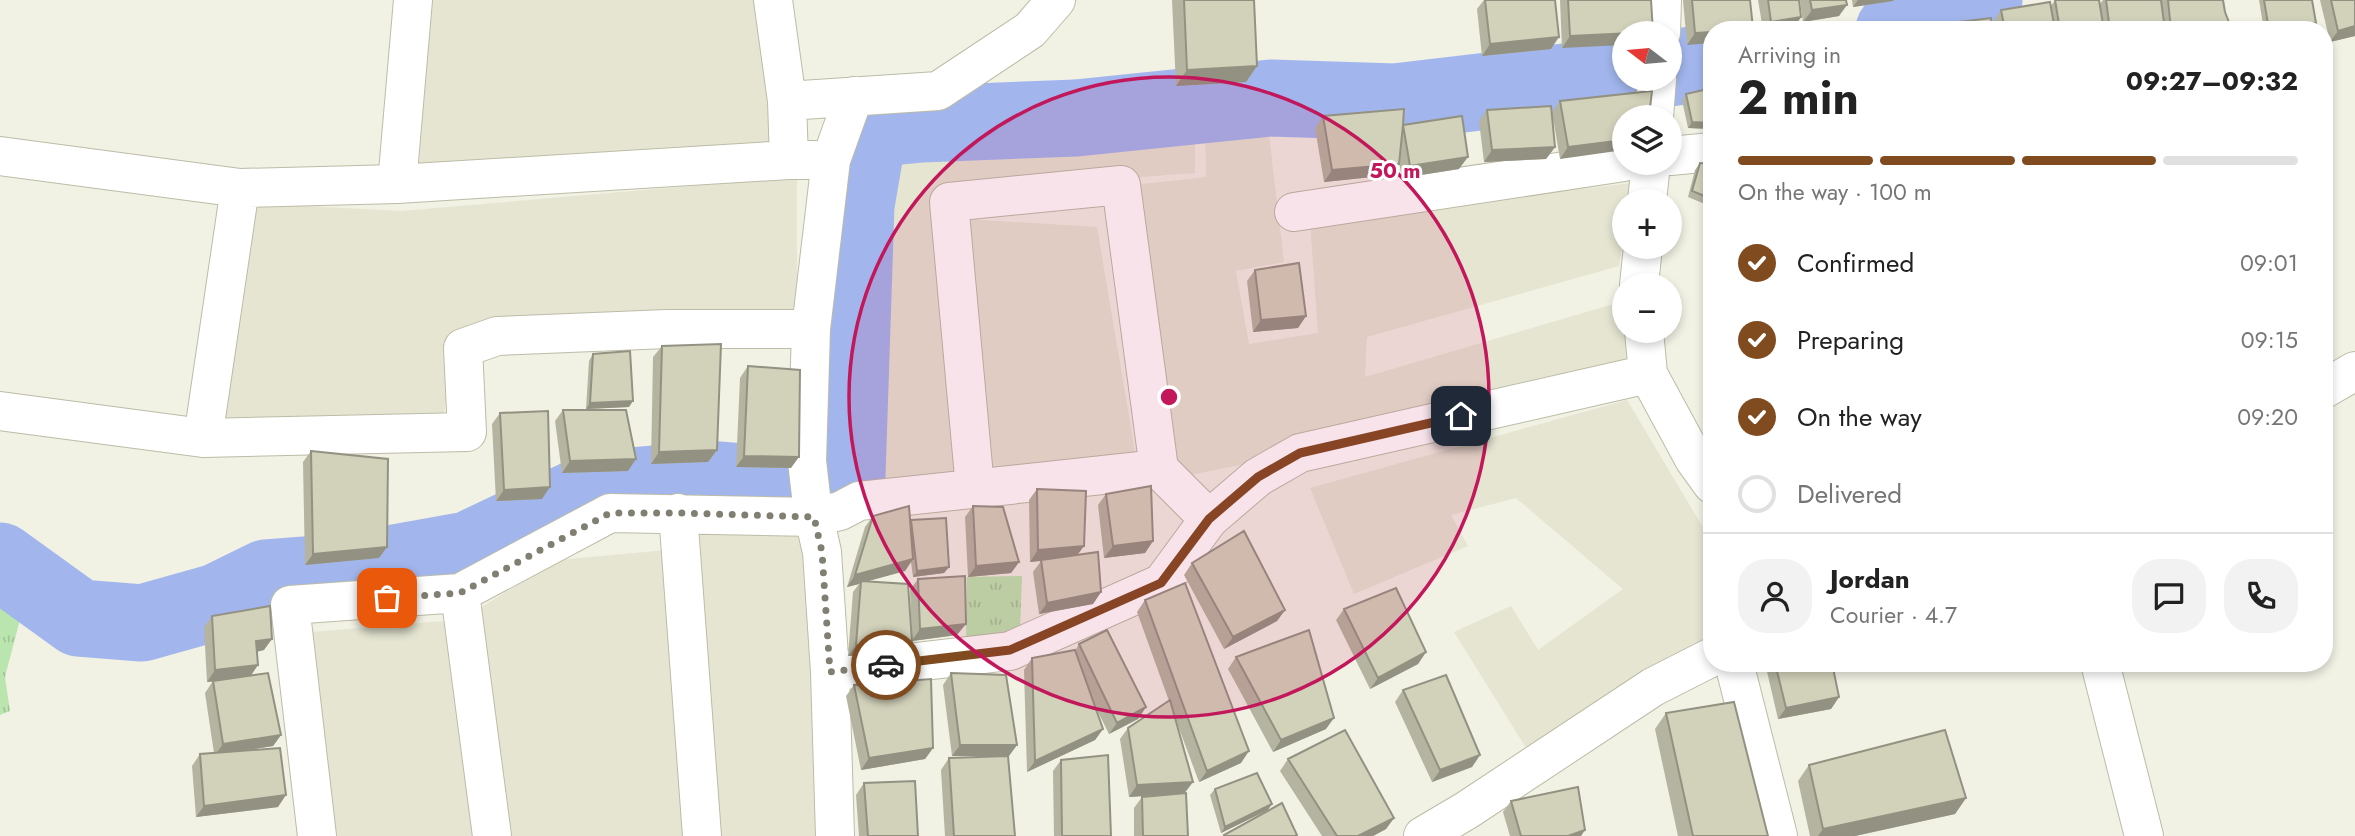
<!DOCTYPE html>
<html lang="en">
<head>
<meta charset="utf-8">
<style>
  :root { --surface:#fff; --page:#f2f2f2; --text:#222; --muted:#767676; --line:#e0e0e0; --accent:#804c1f }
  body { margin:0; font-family:Jost,sans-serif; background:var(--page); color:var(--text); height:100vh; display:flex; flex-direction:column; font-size:26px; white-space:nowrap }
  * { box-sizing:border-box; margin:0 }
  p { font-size:23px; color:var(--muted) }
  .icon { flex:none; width:38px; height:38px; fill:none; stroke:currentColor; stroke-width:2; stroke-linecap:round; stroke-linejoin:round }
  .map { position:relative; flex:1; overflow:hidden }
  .side { position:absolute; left:1703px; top:21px; width:630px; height:651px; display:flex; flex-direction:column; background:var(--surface); border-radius:28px; box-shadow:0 4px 10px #0003 }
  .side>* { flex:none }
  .needle { width:46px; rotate:286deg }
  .controls { position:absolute; left:1612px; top:21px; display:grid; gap:14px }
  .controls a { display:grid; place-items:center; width:70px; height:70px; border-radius:50%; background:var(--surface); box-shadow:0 4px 10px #0003; font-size:35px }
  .pin { position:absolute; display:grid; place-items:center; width:60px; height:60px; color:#fff; margin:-30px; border-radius:14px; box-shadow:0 4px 10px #0006 }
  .courier { position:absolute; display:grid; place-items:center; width:70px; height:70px; margin:-35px; border:5px solid #804c1f; border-radius:50%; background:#fff; color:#222; box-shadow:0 2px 9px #0007 }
  .head em { font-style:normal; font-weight:700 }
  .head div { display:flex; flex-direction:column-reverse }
  .head { display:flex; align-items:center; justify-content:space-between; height:119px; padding:0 35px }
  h1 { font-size:46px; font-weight:700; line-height:52px }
  .bar { display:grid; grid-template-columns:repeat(4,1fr); gap:10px 7px; align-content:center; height:84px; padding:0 35px }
  .bar i { height:9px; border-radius:5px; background:var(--line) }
  .bar .selected { background:var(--accent) }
  .bar p { grid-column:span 4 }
  .line { display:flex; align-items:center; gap:18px; padding:0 35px; border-top:2px solid var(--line) }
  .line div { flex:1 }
  .round { display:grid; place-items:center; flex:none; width:74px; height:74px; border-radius:28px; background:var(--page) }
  ol { padding:0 35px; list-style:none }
  li { display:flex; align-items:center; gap:21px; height:77px }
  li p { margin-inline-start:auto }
  li .icon { padding:7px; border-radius:50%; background:var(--accent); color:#fff; stroke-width:4 }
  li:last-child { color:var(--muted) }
  li i { width:38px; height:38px; border:4px solid var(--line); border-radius:50% }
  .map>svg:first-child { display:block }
</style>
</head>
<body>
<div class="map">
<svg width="2355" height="836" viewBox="0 0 2355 836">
  <defs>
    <pattern id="grass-tufts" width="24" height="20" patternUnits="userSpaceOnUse" patternTransform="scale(1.75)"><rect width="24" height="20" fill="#bbe5ae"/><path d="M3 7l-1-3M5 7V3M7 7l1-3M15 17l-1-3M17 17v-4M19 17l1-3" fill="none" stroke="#a2c696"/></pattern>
  </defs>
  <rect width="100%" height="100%" fill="#f1f1e4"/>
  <path fill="#e5e5d2" d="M424 0H756L776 149 419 165Z
    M1205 124 1268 126 1284 262 1236 271 1249 344 1318 333 1310 222 1632 183 1629 201H1624V234L1619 266 1367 337 1365 377 1624 301V331H1627L1630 366 1322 449 1175 478 1132 185 1206 177Z
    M1195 133V173L945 192 959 495 864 494 877 139Z
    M797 177V319L453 338 443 424 220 418 248 203 401 211Z
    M966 219 1097 227 1139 475 991 484Z
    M1627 400 1711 541V638L1528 751 1454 632 1511 606 1538 650 1623 589 1516 498 1451 515 1468 546 1354 594 1310 488Z
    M699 526 805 536 817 836H718Z
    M668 550 685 836H504L472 613 558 560Z
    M444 621 484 836H333L312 632Z"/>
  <path fill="url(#grass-tufts)" d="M1022 576 1020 630 966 640 967 577Z
    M0 598 23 608 5 677 10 711 0 715Z"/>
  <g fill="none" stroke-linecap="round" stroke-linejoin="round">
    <path stroke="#a2b6ed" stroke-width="77" d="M1894 30 1984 0
      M1670 68 1712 62
      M0 561 79 618 142 623 217 602 266 578 345 572 468 550 597 489 708 479 839 490 847 476 856 205 869 129 922 124 1076 118 1271 98 1395 102 1624 75"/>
    <g stroke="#bcbca7" stroke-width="40">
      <path id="minor" d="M773 0 787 101 789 160
        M1661 33 1662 0
        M787 101 938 91 1030 30 1056 0
        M1654 117 1657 79
        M0 156 240 188 397 184 789 160H831
        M1670 156 1712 152
        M397 184 413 0
        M1647 201 1651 163
        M1294 212 1624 162
        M1639 285 1643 247
        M1644 331 1648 374 1694 459 1712 484
        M2324 389 2355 371
        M0 411 203 438 467 432 463 348 497 336 667 329H811
        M203 438 240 188
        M975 488 949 202 1121 185 1159 469 1209 519
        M678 513 702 836
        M460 593 492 836
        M1734 663 1778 836
        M2100 663 2144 836
        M830 672 1010 651 1162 583 1209 519 1258 477 1300 453 1648 374
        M317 836 290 605 460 593 610 513 814 517 840 511 859 501 1159 469
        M835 836 830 672 822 552 813 513 807 461 811 329 831 160 854 96
        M1423 836 1467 810 1653 687 1712 657"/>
    </g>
    <use href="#minor" stroke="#fff" stroke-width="38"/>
  </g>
  <path fill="#b5b4a0" d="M1172 0H1254L1257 66 1246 82 1176 86Z
    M1484 0H1555L1551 49 1482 56 1477 9Z
    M1560 0H1651L1562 48Z
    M1683 0H1750L1687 45Z
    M1758 0H1799L1801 17 1793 29 1763 30Z
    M1800 0H1846L1839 16 1803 22Z
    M1852 0H1894L1893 1 1853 7Z
    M2055 0 2100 4 2103 0H2223L2225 12 2232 30H1994L1993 22 2001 10 2051 6Z
    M2259 0H2312L2311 29 2264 30Z
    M2320 0H2355V36L2330 42Z
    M1686 94 1712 129 1688 128 1682 100Z
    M1560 101 1649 117 1560 159 1552 112Z
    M1487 110 1555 147 1546 159 1484 162 1479 121Z
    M1323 116 1403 125 1459 169 1402 178 1399 162 1391 175 1324 182 1315 128Z
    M1700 163 1712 164V207L1688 197 1695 170Z
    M1255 270 1306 316 1298 328 1253 332 1247 281Z
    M662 346 717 450 708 462 651 464 653 357Z
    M593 354 629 407 586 409 589 361Z
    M748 366 791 468 736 467 740 378Z
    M563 410 628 471 562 473 555 421Z
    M500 413 542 499 496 501 492 424Z
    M311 451 387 547 379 558 305 565 303 462Z
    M1037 489 1101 592 1093 604 1039 614 1033 572 1041 561 1030 562 1029 500Z
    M1106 494 1153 541 1145 553 1104 558 1098 505Z
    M973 506 1019 562 1011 573 968 577 965 517Z
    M873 516 910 522 911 520 949 567 944 573 913 577 911 562 905 571 868 581 912 642 903 654 848 656 853 592 859 584 847 587 865 527Z
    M1192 563 1285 610 1277 621 1224 649 1184 575Z
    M918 579 957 635 912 641 910 590Z
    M1145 600 1241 763 1199 782 1174 715 1193 782 1185 793 1188 836H1134V808L1142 797 1177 794 1129 797 1120 739 1128 728 1169 701 1137 612Z
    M1344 609 1426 652 1418 664 1370 689 1336 620Z
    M212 616 264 650 257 652 251 676 281 735 273 746 244 751 278 807 196 817 192 766 200 754 214 753 205 693 213 681H217L207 682 204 627Z
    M1079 644 1146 707 1138 719 1109 734 1092 700 1103 729 1095 740 1027 772 1024 670 1032 658 1075 651Z
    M1236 657 1326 729 1273 752 1228 669Z
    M1765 663H1832L1839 697 1831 709 1778 719Z
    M951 673 1017 745 1008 756 1014 836H945L941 770 949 758 1000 756H952L943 685Z
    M854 685 933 748 925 759 861 770 846 696Z
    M1403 690 1480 755 1472 767 1432 782 1395 702Z
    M1666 713 1768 836H1678L1655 729Z
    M1288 759 1394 818 1386 829 1373 836H1322L1280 771Z
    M1061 760 1111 836H1054L1053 771Z
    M1809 765 1966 798 1955 814 1855 836H1810L1798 781Z
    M864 783 918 836H859L856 795Z
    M1215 789 1268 810 1221 833 1210 795Z
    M1511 801 1581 836H1510L1503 812Z"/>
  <path fill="#939282" d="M1858 0H1894L1893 1 1853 7Z
    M1847 5 1839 16 1803 22 1812 10Z
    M1801 17 1793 29 1766 30 1771 22Z
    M2316 23 2311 29 2270 30Z
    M2355 26V36L2330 42 2338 31Z
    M1712 32V43L1687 45 1695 33Z
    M1624 33V45L1562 48 1570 36Z
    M1559 37 1551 49 1482 56 1490 44Z
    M1257 66 1246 82 1176 86 1187 70Z
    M1692 122 1712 123V129L1688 128Z
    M1624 140V150L1560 159 1568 147Z
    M1555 147 1546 159 1484 162 1492 150Z
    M1468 157 1459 169 1402 178 1410 166Z
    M1399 164 1391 175 1324 182 1332 170Z
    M1306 316 1298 328 1253 332 1261 320Z
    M633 401 629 407 586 409 590 403Z
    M717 450 708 462 651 464 659 452Z
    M744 456 799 457 791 468 736 467Z
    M636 459 628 471 562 473 570 461Z
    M550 487 542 499 496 501 504 490Z
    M1153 541 1145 553 1104 558 1113 546Z
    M1084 546 1076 557 1030 562 1038 550Z
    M387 547 379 558 305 565 313 554Z
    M913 559 905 571 861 583V581L859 584 847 587 855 575Z
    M1019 562 1011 573 968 577 976 566Z
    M949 567 944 573 913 577 917 571Z
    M1101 592 1093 604 1039 614 1047 603Z
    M1285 610 1277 621 1224 649 1233 637Z
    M966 624 957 635 912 641 920 629Z
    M272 639 264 650 248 653 256 641Z
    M912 642 903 654 848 656 856 645Z
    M1426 652 1418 664 1370 689 1378 678Z
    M258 665 250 677 207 682 215 670Z
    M1839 697 1831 709 1778 719 1786 708Z
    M1146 707 1138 719 1109 734 1117 723Z
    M1334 718 1326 729 1273 752 1281 740Z
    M1103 729 1095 740 1027 772 1035 761Z
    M281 735 273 746 215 755 223 744Z
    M960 745H1017L1009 756H952Z
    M933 748 925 759 861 770 869 758Z
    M1249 751 1241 763 1199 782 1207 771Z
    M1480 755 1472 767 1432 782 1440 770Z
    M1193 782 1184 793 1129 797 1137 785Z
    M286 795 278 807 196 817 204 806Z
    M1966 798 1955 814 1855 836H1818L1823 829Z
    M1272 804 1268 810 1221 833 1225 827Z
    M1394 818 1386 829 1373 836H1358Z
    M1585 830 1581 836H1568Z"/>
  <path fill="#d2d1ba" stroke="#939282" stroke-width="2" d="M1184 0H1254L1257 66 1187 70Z
    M1485 0H1555L1559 37 1490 44Z
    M1568 0H1651L1653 32 1570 36Z
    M1692 0H1750L1753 28 1734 30H1712V32L1695 33Z
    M1768 0H1799L1801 17 1771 22Z
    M1810 0H1846L1847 5 1812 10Z
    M2055 0H2099L2104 30H2060Z
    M2106 0H2161L2165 30H2110Z
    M2168 0H2223L2225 12 2232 30H2174L2170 20Z
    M2264 0H2312L2316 23 2269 30Z
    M2331 0H2355V26L2338 31Z
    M2050 2 2055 30H2005L2001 10Z
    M1991 18 1992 30H1943V24Z
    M1712 88V123L1692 122 1686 94Z
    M1652 91 1649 117H1624V140L1568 147 1560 101Z
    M1551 106 1555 147 1492 150 1487 110Z
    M1404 109 1403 125 1462 116 1468 157 1410 166 1403 125 1399 164 1332 170 1323 116Z
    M1700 163 1712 164V199L1692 191Z
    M1299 263 1306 316 1261 320 1255 270Z
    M721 344 717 450 659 452 662 346Z
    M630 351 633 401 590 403 593 354Z
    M748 366 800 370 799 457 744 456Z
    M563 410H626L636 459 570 461Z
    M548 411 550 487 504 490 500 413Z
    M311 451 388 459 387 547 313 554Z
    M1151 486 1153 541 1113 546 1106 494Z
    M1037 489 1086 491 1084 546 1038 550Z
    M909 506 913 559 855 575 873 516Z
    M973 506 1003 507 1019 562 976 566Z
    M946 518 949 567 917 571 911 520Z
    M1244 531 1285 610 1233 637 1192 563Z
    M1098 552 1101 592 1047 603 1041 560Z
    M965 576 966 624 920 629 918 579Z
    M861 581 908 584 912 642 856 645Z
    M1185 583 1249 751 1207 771 1145 600Z
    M1396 588 1426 652 1378 678 1344 609Z
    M270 606 272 639 256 641 258 665 215 670 212 616Z
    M1107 630 1146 707 1117 723 1079 644Z
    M1309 630 1334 718 1281 740 1236 657Z
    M1075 650 1103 729 1035 761 1032 658Z
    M1775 663H1832L1839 697 1786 708Z
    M268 673 281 735 223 744 213 681Z
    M951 673 1006 675 1017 745H960Z
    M1446 675 1480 755 1440 770 1403 690Z
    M931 679 933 748 869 758 854 685Z
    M1170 700 1193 782 1137 785 1128 728Z
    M1734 702 1768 836H1693L1666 713Z
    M1345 730 1394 818 1358 836H1337L1288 759Z
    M1945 730 1966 798 1823 829 1809 765Z
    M280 748 286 795 204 806 200 754Z
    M1108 755 1111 836H1062L1061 760Z
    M1008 756 1015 836H954L949 758Z
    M1257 773 1272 804 1225 827 1215 789Z
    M915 781 918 836H868L864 783Z
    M1578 787 1585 830 1568 836H1521L1511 801Z
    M1186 793 1188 836H1143L1142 797Z
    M1282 803 1297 835 1295 836H1225L1224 835Z"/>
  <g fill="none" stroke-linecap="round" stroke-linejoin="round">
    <path stroke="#807f72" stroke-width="7" stroke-dasharray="0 12.6" d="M387 598 460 593 610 513H678L814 517 822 552 830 672 886 665"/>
    <path stroke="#804c1f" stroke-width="9" d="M886 665 1010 650 1161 583 1209 519 1258 477 1300 453 1461 416"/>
  </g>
  <circle cx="1169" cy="397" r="320" fill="#c2185b" fill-opacity=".12"/>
  <circle fill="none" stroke="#c2185b" stroke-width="3.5" cx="1169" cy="397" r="320"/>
  <circle cx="1169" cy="397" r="10" fill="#c2185b" stroke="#fff" stroke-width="3.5"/>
  <g font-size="21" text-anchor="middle" font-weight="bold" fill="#c2185b" stroke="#fff" stroke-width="6" stroke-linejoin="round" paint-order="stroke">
    <text x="1395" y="178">50 m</text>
  </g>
</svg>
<div class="controls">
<a><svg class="needle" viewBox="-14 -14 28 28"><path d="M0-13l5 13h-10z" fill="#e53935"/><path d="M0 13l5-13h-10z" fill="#767676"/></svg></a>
<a><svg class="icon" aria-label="layers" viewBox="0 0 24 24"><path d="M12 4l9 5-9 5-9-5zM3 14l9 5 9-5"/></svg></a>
<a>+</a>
<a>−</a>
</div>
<div class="pin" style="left:387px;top:598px;background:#ea580c"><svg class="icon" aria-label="bag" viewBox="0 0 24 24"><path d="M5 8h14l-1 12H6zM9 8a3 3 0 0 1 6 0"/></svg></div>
<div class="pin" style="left:1461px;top:416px;background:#1f2937"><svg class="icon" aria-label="home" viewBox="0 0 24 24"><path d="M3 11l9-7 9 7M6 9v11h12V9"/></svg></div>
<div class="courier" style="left:886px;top:665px"><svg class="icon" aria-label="car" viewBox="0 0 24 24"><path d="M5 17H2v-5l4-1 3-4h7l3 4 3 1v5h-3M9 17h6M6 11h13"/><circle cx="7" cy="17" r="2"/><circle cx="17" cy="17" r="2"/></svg></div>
<section class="side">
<div class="head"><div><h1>2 min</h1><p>Arriving in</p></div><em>09:27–09:32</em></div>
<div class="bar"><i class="selected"></i><i class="selected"></i><i class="selected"></i><i></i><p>On the way · 100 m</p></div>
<ol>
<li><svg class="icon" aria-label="check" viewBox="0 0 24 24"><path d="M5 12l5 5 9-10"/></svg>Confirmed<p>09:01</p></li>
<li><svg class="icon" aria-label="check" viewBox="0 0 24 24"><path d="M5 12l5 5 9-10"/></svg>Preparing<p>09:15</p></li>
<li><svg class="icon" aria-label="check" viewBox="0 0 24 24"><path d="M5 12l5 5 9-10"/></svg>On the way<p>09:20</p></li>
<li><i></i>Delivered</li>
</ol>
<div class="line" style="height:126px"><a class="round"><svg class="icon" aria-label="person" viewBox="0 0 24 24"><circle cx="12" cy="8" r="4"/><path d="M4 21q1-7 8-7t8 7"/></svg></a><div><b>Jordan</b><p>Courier · 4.7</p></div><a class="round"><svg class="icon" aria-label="chat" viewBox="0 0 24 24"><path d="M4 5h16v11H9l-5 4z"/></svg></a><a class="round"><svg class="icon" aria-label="phone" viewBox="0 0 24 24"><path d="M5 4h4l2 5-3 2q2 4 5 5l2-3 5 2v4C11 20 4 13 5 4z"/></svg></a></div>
</section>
</div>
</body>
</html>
